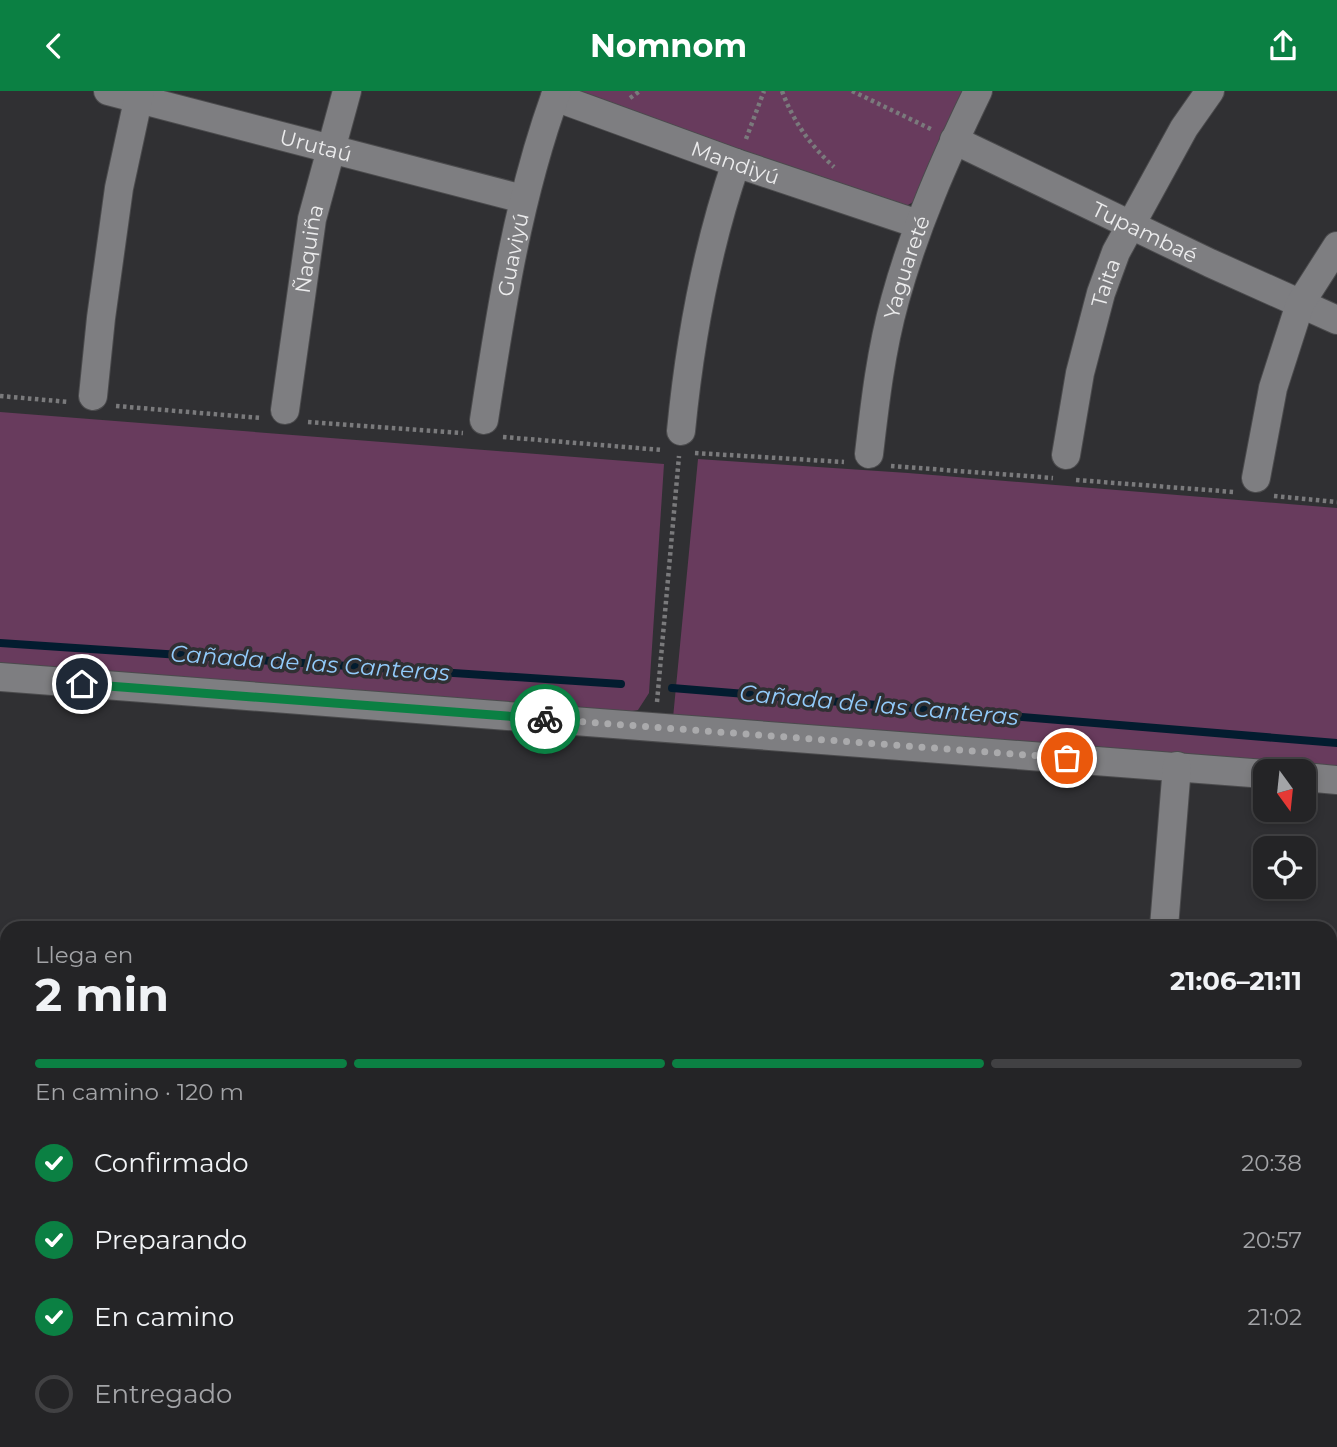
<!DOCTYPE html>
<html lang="es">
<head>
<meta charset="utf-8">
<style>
  :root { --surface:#242426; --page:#303032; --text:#f1f3f6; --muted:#a3a4a7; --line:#414143; --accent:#0b8043 }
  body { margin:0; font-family:Montserrat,sans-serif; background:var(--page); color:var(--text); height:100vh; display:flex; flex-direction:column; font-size:26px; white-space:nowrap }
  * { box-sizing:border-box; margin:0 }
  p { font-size:23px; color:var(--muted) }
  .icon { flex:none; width:38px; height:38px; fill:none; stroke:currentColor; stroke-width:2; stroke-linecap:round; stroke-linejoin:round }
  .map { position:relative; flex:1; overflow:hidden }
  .details { position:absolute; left:0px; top:830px; width:1337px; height:527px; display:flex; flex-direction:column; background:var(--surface); border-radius:21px 21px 0 0; box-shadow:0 4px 10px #0003,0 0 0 2px var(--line) }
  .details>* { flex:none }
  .needle { width:46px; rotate:165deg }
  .fabs { position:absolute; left:1253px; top:668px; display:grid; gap:14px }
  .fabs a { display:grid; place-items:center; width:63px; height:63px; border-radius:14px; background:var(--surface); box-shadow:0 4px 10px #0003,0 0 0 2px var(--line); font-size:35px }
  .pin { position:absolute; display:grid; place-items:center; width:60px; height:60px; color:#fff; margin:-30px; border:4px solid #fff; border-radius:50%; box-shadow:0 2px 7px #0007 }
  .courier { position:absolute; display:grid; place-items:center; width:70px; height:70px; margin:-35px; border:5px solid #0b8043; border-radius:50%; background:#fff; color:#222; box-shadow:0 2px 9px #0007 }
  .overview em { font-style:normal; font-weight:700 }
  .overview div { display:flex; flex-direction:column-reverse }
  .overview { display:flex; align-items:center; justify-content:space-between; height:119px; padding:0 35px }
  h1 { font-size:46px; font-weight:700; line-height:52px }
  .bar { display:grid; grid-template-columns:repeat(4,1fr); gap:10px 7px; align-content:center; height:84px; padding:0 35px }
  .bar i { height:9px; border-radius:5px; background:var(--line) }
  .bar .active { background:var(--accent) }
  .bar p { grid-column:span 4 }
  ol { padding:0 35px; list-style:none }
  li { display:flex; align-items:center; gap:21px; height:77px }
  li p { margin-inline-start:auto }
  li .icon { padding:7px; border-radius:50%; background:var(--accent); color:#fff; stroke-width:4 }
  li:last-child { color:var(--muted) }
  li i { width:38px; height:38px; border:4px solid var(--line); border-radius:50% }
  header { display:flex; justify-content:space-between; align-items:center; height:91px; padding:0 35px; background:var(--accent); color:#fff; font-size:32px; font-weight:700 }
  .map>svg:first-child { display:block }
</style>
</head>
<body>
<header><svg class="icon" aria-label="back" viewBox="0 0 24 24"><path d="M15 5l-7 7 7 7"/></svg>Nomnom<svg class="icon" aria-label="share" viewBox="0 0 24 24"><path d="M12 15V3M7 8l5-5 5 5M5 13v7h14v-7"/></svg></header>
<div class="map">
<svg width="1337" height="1356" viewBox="0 0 1337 1356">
  <rect width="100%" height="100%" fill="#303033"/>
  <path fill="#683b5d" d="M581 0H968L915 110 901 118 585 6Z
    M0 321 664 373 649 602 638 619 614 623 0 578Z
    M698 368 908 382 1337 417V682L1122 666 673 627Z"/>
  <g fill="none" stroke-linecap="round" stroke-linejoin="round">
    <path stroke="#031c2f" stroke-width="8" d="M0 552 621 593
      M672 597 1337 652"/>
    <g stroke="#4b4b4d" stroke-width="30">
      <g id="minor">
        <path id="s1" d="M108 0 523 108"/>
        <path id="s2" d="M555 6 736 72 918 133"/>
        <path id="s3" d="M954 49 1210 172 1337 229"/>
        <path d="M93 305 101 227 119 97 140 0"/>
        <path id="s4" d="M285 319 312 128 347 0"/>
        <path id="s5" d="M484 329C501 218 518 106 557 0"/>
        <path d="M681 340C690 248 706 159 736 72"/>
        <path id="s6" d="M869 363C875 311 881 259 895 209 915 136 945 68 978 0"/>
        <path id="s7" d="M1066 364 1080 282 1101 202 1116 161 1184 37 1210 0"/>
        <path d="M1256 387 1273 297 1300 213 1337 155"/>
        <path d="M0 586 1265 683"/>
        <path d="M1304 686 1337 689"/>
        <path d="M1164 836 1177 675"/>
        <path d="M0 972H7"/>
        <path d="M1330 1042H1337"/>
        <path d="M1330 1093 1337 1092"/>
        <path d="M323 1349V1356"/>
        <path d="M745 1349 746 1356"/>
        <path d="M800 1356 801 1349"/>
      </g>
    </g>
    <path stroke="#7a7a7c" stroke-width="4.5" stroke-dasharray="3.5 3.5" stroke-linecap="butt" d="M782 0C793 30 810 54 834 76
      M852 0 933 39
      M630 7 640 0
      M746 48 764 0
      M0 305 69 311
      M116 315 261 327
      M308 331 463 342
      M503 346 662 359
      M695 362 844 371
      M891 375 1053 387
      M1076 389 1234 401
      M1274 405 1337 411
      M657 611 679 365"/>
    <use href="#minor" stroke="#7e7e81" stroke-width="28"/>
  </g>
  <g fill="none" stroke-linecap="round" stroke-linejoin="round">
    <path stroke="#aaaaac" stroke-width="7" stroke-dasharray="0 12.6" d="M545 628 1067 667"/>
    <path stroke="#0b8043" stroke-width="9" d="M82 593 545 628"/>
  </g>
  <g text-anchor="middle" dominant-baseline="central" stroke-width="7" stroke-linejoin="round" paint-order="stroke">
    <g font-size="21" fill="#ececed" stroke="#303033">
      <text stroke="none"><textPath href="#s1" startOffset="215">Urutaú</textPath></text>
      <text stroke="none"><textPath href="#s2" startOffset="192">Mandiyú</textPath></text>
      <text stroke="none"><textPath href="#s3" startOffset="212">Tupambaé</textPath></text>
      <text stroke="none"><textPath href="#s4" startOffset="163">Ñaquiña</textPath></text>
      <text stroke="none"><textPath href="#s5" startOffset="168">Guaviyú</textPath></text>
      <text stroke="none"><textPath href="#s6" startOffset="191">Yaguareté</textPath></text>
      <text stroke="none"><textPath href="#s7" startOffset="177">Taita</textPath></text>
    </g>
    <g font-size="23" font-style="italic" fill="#92cbfb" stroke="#303033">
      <text transform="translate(310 572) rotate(4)">Cañada de las Canteras</text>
      <text transform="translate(879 614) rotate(5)">Cañada de las Canteras</text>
    </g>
  </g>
</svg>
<div class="fabs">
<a><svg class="needle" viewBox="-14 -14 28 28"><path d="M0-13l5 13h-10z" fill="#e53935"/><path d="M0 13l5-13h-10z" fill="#a3a4a7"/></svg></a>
<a><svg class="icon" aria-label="locate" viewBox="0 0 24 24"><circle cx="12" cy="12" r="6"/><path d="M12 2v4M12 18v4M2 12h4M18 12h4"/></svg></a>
</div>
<div class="pin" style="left:1067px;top:667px;background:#ea580c"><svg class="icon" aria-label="bag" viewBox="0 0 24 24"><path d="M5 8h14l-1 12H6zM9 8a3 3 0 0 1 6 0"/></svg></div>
<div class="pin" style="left:82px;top:593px;background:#1f2937"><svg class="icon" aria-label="home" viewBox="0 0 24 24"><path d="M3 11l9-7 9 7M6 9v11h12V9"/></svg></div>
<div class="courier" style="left:545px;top:628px"><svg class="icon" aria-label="bike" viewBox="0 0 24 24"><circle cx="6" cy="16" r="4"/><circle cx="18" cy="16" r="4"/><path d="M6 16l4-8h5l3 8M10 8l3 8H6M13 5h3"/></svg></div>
<section class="details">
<div class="overview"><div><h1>2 min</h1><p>Llega en</p></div><em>21:06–21:11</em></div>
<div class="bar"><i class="active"></i><i class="active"></i><i class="active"></i><i></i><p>En camino · 120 m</p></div>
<ol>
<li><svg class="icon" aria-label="check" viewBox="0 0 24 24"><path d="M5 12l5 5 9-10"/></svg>Confirmado<p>20:38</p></li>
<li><svg class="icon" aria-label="check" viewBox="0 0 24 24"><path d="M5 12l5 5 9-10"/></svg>Preparando<p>20:57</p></li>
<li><svg class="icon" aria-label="check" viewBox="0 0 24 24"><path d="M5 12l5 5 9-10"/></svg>En camino<p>21:02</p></li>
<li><i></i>Entregado</li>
</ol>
</section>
</div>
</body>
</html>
